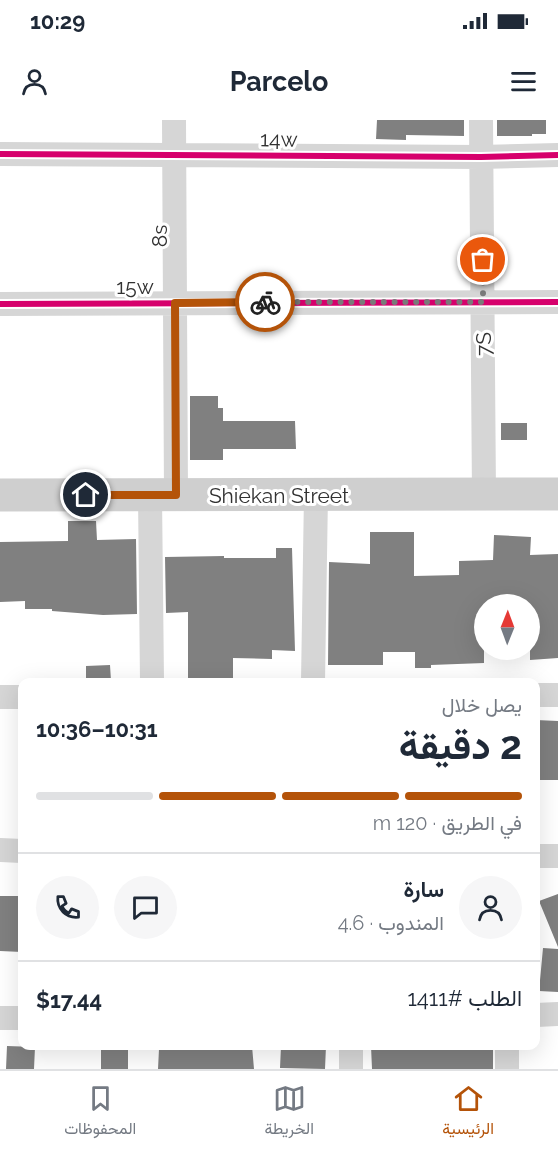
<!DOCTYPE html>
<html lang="ar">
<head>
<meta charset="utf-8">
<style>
  :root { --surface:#fff; --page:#f6f6f7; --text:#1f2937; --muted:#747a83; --line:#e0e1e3; --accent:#b45309 }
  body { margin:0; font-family:Raleway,Vazirmatn,sans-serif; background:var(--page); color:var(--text); direction:rtl; height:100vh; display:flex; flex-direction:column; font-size:22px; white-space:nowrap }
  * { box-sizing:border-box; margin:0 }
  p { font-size:20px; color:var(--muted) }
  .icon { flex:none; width:33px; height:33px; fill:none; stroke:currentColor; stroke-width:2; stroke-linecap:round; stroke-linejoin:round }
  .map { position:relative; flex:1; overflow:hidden; direction:ltr }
  .side { position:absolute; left:18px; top:558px; width:522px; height:372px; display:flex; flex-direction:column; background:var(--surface); border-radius:12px; box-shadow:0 6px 24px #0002; direction:rtl }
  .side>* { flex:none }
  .needle { width:39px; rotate:1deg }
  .buttons { position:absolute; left:474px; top:474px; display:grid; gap:12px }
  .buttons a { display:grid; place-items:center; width:66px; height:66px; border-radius:50%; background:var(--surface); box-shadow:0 6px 24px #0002; font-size:30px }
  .pin { position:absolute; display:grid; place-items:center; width:51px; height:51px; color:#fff; margin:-26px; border:3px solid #fff; border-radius:50%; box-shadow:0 2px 6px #0007 }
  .courier { position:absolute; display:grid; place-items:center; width:60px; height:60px; margin:-30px; border:4px solid #b45309; border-radius:50%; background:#fff; color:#222; box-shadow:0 2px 8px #0007 }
  .summary em { font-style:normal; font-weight:700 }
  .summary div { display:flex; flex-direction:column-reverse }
  .summary { display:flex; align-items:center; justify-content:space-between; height:102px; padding:0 18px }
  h1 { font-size:39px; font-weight:700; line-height:45px }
  .bar { display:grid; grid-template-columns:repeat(4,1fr); gap:9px 6px; align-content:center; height:72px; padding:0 18px }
  .bar i { height:8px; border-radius:4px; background:var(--line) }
  .bar .on { background:var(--accent) }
  .bar p { grid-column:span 4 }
  .line { display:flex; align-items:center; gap:15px; padding:0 18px; border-top:2px solid var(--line) }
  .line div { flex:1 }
  .round { display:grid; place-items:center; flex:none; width:63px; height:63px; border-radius:32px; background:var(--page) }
  .status { display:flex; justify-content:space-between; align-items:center; height:42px; padding:0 30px; background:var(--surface); direction:ltr }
  .status svg { height:16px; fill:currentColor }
  header { display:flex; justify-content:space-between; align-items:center; height:78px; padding:0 18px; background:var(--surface); font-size:27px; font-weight:700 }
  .menu { display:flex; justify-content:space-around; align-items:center; height:84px; border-top:2px solid var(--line); background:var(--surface); font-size:16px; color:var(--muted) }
  .menu a { display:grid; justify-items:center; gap:3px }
  .menu .on { color:var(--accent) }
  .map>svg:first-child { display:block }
</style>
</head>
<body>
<div class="status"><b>10:29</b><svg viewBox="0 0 49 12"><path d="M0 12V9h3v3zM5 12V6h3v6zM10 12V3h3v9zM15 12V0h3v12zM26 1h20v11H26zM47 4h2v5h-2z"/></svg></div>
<header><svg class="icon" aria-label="menu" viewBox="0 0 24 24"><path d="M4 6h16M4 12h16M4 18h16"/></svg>Parcelo<svg class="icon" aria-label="person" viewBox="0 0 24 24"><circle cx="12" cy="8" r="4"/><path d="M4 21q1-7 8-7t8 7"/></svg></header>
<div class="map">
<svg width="558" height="949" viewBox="0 0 558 949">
  <rect width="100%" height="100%" fill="#fff"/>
  <path fill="#808080" d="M377 0H464V16L406 15V20L376 19Z
    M497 0H546V14H532V16H497Z
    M190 276H218V288H223V301H295L296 329H223V340H190Z
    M501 303H527V320H501Z
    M68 401H96L97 420 136 419 137 494 103 495 52 491V489H25V481L0 482V422L68 421Z
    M370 412H414V456L459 455V441L493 440 494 415 531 417 530 435 558 434V538L530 540V484H484V543L431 545V548H415V532H383V545H328L329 442 370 444Z
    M276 428H292L295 531 272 530V539L233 538V562H188V492L166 493 165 437 224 436V438H276Z
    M110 545 111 561H86V546Z
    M536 600 558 601V660H538V634H536Z
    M558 774V827L539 781Z
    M0 776H22V832L0 831Z
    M543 828 558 829V872L539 871Z
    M7 926 35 927 34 949H6Z
    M101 926H128V949H101Z
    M186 926H252L254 949H158L159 929 187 930Z
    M281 926H326L325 949 280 948Z
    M371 926H484V928L493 929V949H372Z"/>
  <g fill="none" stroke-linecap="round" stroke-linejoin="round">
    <path stroke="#d6d6d6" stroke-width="24" d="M174 0 176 375
      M481 0 484 375
      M0 34 481 37 558 35
      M0 184 558 182
      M150 375 152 562
      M313 562 316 374
      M536 575H558
      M0 577H22
      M0 730 22 731
      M536 736H558
      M536 895 558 894
      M0 898H22
      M351 926V949
      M507 926V949"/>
    <path stroke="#cfcfcf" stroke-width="33" d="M0 375 558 374"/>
    <g stroke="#fff" stroke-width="10">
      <path id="cycleway" d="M0 34 481 37 558 35
        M0 184 558 182"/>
    </g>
    <use href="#cycleway" stroke="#d6006c" stroke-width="6"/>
  </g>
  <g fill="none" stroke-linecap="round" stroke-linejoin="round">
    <path stroke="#7a7a7a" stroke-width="6" stroke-dasharray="0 10.8" d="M265 182H483V140"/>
    <path stroke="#b45309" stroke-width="8" d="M86 375H176L175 183 265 182"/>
  </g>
  <g text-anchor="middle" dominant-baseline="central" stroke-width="6" stroke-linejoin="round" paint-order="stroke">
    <g font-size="21" fill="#323232" stroke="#fff">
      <text transform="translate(279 19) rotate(1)">14w</text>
      <text transform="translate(159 116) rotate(-90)">8s</text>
      <text x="135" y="166">15w</text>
      <text transform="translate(483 224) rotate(-90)">7S</text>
      <text x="279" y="375">Shiekan Street</text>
    </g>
  </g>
</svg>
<div class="buttons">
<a><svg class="needle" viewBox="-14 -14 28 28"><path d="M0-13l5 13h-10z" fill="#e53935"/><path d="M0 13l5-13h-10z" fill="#747a83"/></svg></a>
</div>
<div class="pin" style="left:483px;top:140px;background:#ea580c"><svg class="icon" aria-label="bag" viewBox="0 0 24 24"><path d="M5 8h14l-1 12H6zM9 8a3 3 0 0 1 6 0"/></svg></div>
<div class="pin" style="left:86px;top:375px;background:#1f2937"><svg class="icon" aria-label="home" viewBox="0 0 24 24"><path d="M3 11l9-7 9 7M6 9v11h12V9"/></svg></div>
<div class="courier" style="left:265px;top:182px"><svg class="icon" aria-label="bike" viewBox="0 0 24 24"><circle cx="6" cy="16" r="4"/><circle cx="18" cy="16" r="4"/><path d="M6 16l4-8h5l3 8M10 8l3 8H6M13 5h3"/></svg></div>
<section class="side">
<div class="summary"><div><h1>2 دقيقة</h1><p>يصل خلال</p></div><em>10:31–10:36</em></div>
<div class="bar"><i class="on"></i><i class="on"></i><i class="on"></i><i></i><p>في الطريق · 120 m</p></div>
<div class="line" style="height:108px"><a class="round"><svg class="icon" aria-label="person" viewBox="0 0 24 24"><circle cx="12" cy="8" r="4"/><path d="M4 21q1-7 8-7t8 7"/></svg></a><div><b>سارة</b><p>المندوب · 4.6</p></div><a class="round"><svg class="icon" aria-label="chat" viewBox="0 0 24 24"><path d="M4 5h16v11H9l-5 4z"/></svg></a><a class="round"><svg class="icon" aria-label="phone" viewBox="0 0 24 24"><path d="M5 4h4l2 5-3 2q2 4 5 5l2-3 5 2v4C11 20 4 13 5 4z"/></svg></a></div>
<div class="line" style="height:78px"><div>الطلب #1411</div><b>$17.44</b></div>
</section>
</div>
<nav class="menu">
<a class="on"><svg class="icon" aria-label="home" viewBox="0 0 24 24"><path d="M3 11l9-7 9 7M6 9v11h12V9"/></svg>الرئيسية</a>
<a><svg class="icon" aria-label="map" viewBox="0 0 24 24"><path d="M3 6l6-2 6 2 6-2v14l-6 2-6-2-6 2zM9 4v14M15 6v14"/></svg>الخريطة</a>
<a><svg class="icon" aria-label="saved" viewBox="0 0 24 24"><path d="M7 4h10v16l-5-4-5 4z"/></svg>المحفوظات</a>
</nav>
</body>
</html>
